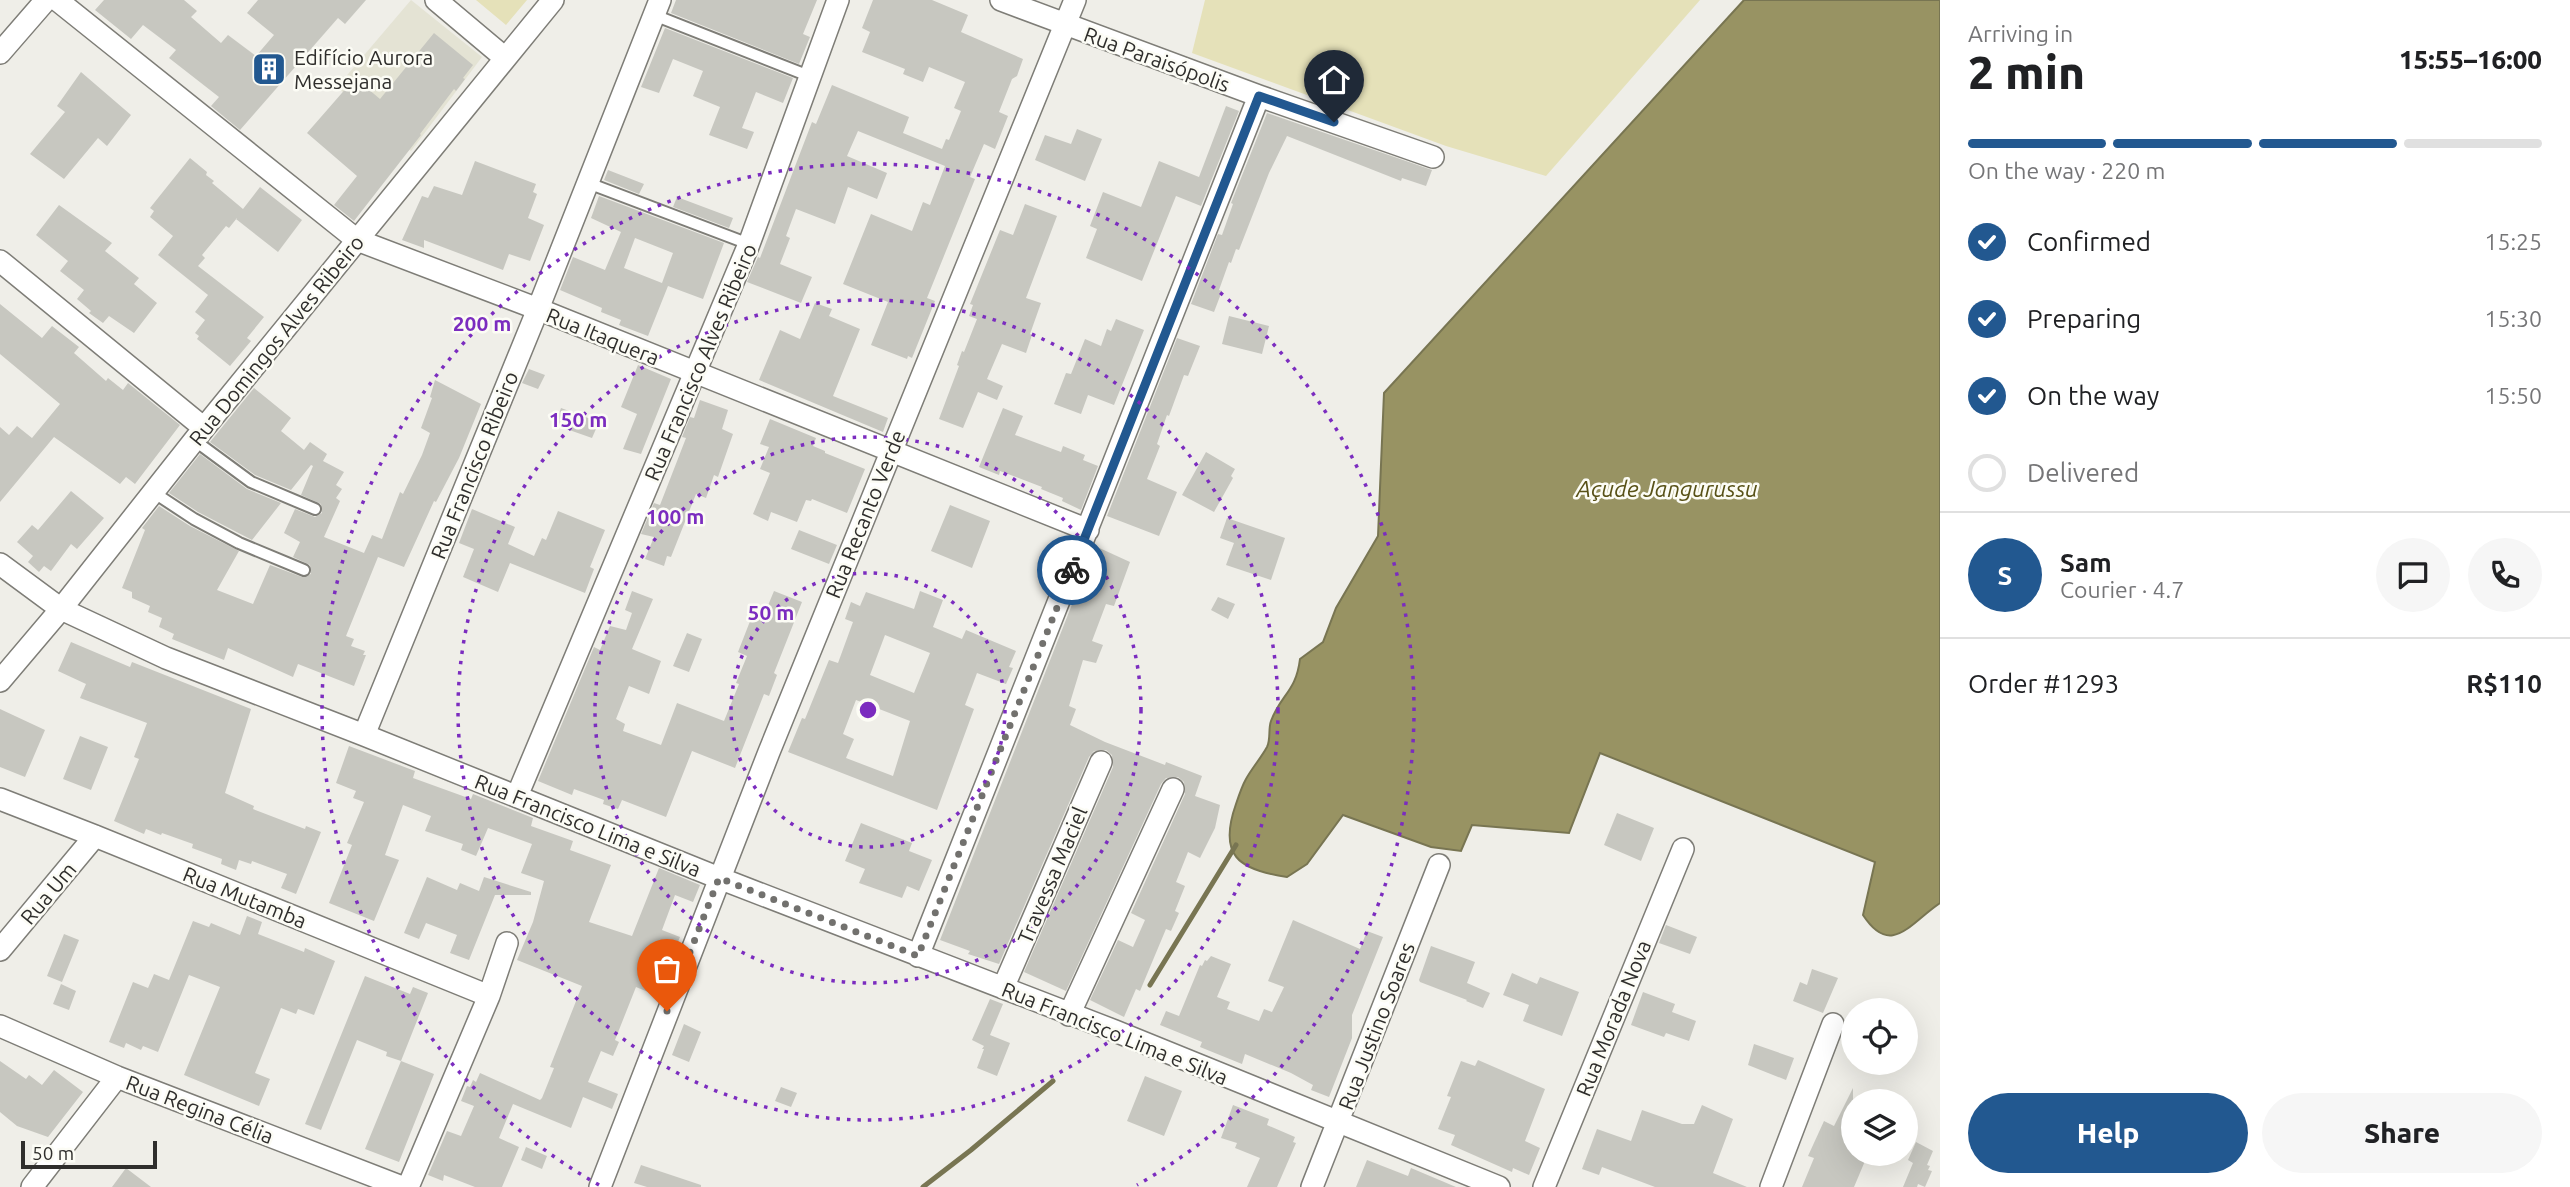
<!DOCTYPE html>
<html lang="en">
<head>
<meta charset="utf-8">
<style>
  :root { --surface:#fff; --page:#f6f6f6; --text:#202124; --muted:#757577; --line:#e0e0e0; --accent:#225890 }
  body { margin:0; font-family:Ubuntu,sans-serif; background:var(--page); color:var(--text); height:100vh; display:flex; flex-direction:column; font-size:26px; white-space:nowrap }
  * { box-sizing:border-box; margin:0 }
  p { font-size:23px; color:var(--muted) }
  .icon { flex:none; width:38px; height:38px; fill:none; stroke:currentColor; stroke-width:2; stroke-linecap:round; stroke-linejoin:round }
  .map { position:relative; flex:1; overflow:hidden }
  .side { display:flex; flex-direction:column; background:var(--surface); width:630px }
  .side>* { flex:none }
  .fabs { position:absolute; left:1841px; top:998px; display:grid; gap:14px }
  .fabs a { display:grid; place-items:center; width:77px; height:77px; border-radius:50%; background:var(--surface); box-shadow:0 7px 28px #0002; font-size:35px }
  .scale { position:absolute; left:21px; bottom:18px; width:136px; box-sizing:border-box; padding-left:7px; border:4px solid #2f2e2c; border-top:0; font-size:19px; line-height:24px; white-space:nowrap; color:#2f2e2c; -webkit-text-stroke:5px #fcfcf5; paint-order:stroke }
  .pin { position:absolute; display:grid; place-items:center; width:60px; height:60px; color:#fff; margin:-72px -30px; border-radius:50% 50% 50% 0; rotate:-45deg; box-shadow:0 0 7px #0007 }
  .pin .icon { rotate:45deg }
  .courier { position:absolute; display:grid; place-items:center; width:70px; height:70px; margin:-35px; border:5px solid #225890; border-radius:50%; background:#fff; color:#222; box-shadow:0 2px 9px #0007 }
  .head em { font-style:normal; font-weight:800 }
  .head div { display:flex; flex-direction:column-reverse }
  .head { display:flex; align-items:center; justify-content:space-between; height:119px; padding:0 28px }
  h1 { font-size:46px; font-weight:800; line-height:52px }
  .bar { display:grid; grid-template-columns:repeat(4,1fr); gap:10px 7px; align-content:center; height:84px; padding:0 28px }
  .bar i { height:9px; border-radius:5px; background:var(--line) }
  .bar .active { background:var(--accent) }
  .bar p { grid-column:span 4 }
  .line { display:flex; align-items:center; gap:18px; padding:0 28px; border-top:2px solid var(--line) }
  .line div { flex:1 }
  .round { display:grid; place-items:center; flex:none; width:74px; height:74px; border-radius:37px; background:var(--page) }
  ol { padding:0 28px; list-style:none }
  li { display:flex; align-items:center; gap:21px; height:77px }
  li p { margin-inline-start:auto }
  li .icon { padding:7px; border-radius:50%; background:var(--accent); color:#fff; stroke-width:4 }
  li:last-child { color:var(--muted) }
  li i { width:38px; height:38px; border:4px solid var(--line); border-radius:50% }
  .action { display:flex; gap:14px; margin-top:auto; padding:14px 28px }
  .action a { flex:1; height:80px; border-radius:42px; background:var(--accent); color:#fff; font-size:28px; font-weight:800; line-height:80px; text-align:center }
  .action a+a { background:var(--page); color:var(--text) }
  main { display:flex; flex:1; min-height:0 }
  .map>svg:first-child { display:block }
</style>
</head>
<body>
<main>
<div class="map">
<svg width="1940" height="1187" viewBox="0 0 1940 1187">
  <rect width="100%" height="100%" fill="#efeee8"/>
  <path fill="#e4e3d4" d="M411 0 482 57 411 151 337 87Z"/>
  <path fill="#e5e1b9" d="M476 0H527L506 25Z
    M1205 0H1700L1546 176 1446 146 1192 53Z"/>
  <path fill="#989363" stroke="#787552" stroke-width="2" d="M1744 0H1940V903C1910 923 1891 958 1863 915L1875 862 1600 753 1569 833 1472 825 1461 851 1431 847 1343 815 1307 864 1287 877C1238 870 1218 855 1236 804 1239 795 1242 786 1246 779 1252 768 1261 758 1267 747 1271 739 1268 729 1271 721 1281 694 1296 692 1300 659L1323 642 1336 608 1378 536 1384 393Z"/>
  <g fill="none" stroke-linecap="round" stroke-linejoin="round">
    <path stroke="#787552" stroke-width="5" d="M1150 985 1236 845
      M923 1187 971 1150 1053 1081"/>
  </g>
  <path fill="#c7c7c0" fill-rule="evenodd" d="M104 0H184L197 11 191 17 221 43 228 35 256 56 274 35 247 13 258 0H366L345 24 338 18 240 130 211 106 219 97 169 58 176 50 143 25 131 39 95 10Z
    M676 0H817L803 34 810 37 799 64 671 13Z
    M873 0H932L968 15 961 32 1023 59 1017 76 1012 79 999 112 1008 116 995 149 984 144 970 177 975 179 927 298 935 301 912 358 908 356 907 359 871 345 888 302 843 284 871 214 912 231 923 202 930 205 945 166 858 131 847 156 887 173 877 199 848 187 835 224 796 209 786 236 790 238 780 264 812 277 801 303 747 282 758 257 760 258 812 122 816 124 832 85 909 117 903 133 942 149 946 139 949 140 961 111 954 108 965 82 929 67 923 82 903 74 905 69 862 52 870 32 862 28Z
    M665 28 793 78 783 103 756 92 742 128 754 132 747 149 709 135 720 107 693 96 703 71 673 59 659 93 641 87Z
    M434 33 473 65 463 78 465 79 456 91 454 89 420 134 421 135 354 221 334 205 357 176 307 133 355 78 380 99Z
    M81 72 131 115 107 146 98 138 64 179 30 154 65 112 57 106Z
    M1226 106 1239 111 1201 206 1176 196 1142 281 1086 258 1097 229 1090 226 1103 192 1141 207 1159 161 1199 177Z
    M1267 113 1432 170 1426 186 1402 178 1401 181 1287 136 1269 173 1239 250 1236 249 1231 263 1229 262 1219 290 1222 291 1214 312 1191 304 1218 234 1222 235 1233 204 1231 203Z
    M1077 129 1102 139 1085 181 1035 160 1045 135 1071 144Z
    M190 158 207 172 206 175 214 181 212 183 243 209 260 187 302 220 278 252 236 219 237 218 229 228 226 226 202 255 205 258 198 266 264 317 247 338 251 341 230 366 197 339 199 336 195 333 205 320 195 312 208 295 158 255 173 236 150 217 154 211 150 208Z
    M475 161 536 184 533 192 537 194 528 218 544 225 530 261 509 254 503 270 424 240V248L402 240 422 196 428 198 434 186 462 195Z
    M608 170 644 184 639 194 604 180Z
    M599 196 724 243 703 299 668 286 648 336 619 325 621 320 601 312 602 308 560 290 573 257 605 270 621 232 591 218ZM635 238 673 253 662 283 624 268Z
    M677 197 733 218 729 228 673 207Z
    M1025 204 1057 216 1026 298 1041 303 1030 334 1032 335 1026 353 1002 344 987 379 1003 386 997 400 978 392 963 428 939 419 959 366 957 365 962 351 964 352 977 319 969 316 973 305 970 304 1000 230 1013 235Z
    M59 205 112 243 105 251 139 278 134 284 157 303 134 333 109 316 103 323 89 313 91 311 77 299 84 290 60 271 68 261 36 235Z
    M815 303 832 309 829 316 860 329 833 396 888 418 883 432 759 380 780 330 800 339Z
    M0 304 42 338 52 326 79 347 74 353 106 381 108 378 123 390 128 383 180 425 135 484 126 477 120 484 54 437 0 502V427L9 435 17 426 32 438 60 404 0 354Z
    M1229 316 1269 326 1262 354 1222 344Z
    M1116 319 1144 330 1114 405 1088 395 1081 414 1054 404 1066 373 1071 374 1085 339 1101 346 1107 329 1111 331Z
    M1177 338 1200 346 1188 376 1184 375 1169 416 1167 415 1157 444 1160 446 1147 479 1177 492 1159 536 1107 516Z
    M638 365 671 379 641 454 623 449 637 414 621 407Z
    M529 369 545 375 538 389 522 383Z
    M435 380 481 404 459 458 436 502 434 501 404 567 378 557 346 636 354 639 351 646 365 651 363 655H366L354 686 298 664 293 677 228 648 224 660 172 639 174 634 159 627 162 618 148 612 150 606 132 598V592L122 588 145 530 142 528 159 506 190 526 239 551 217 590 253 604 270 565 302 577 311 574 310 565 293 557 300 542 284 533 295 509 315 517 322 513 321 504 301 495 313 466 311 465 291 490 255 475 210 442 254 388 291 418 281 431 304 450 310 442 327 454 323 461 344 472 336 485 342 489 336 498 340 501 324 537 364 553 372 535 382 539 400 492 403 494 422 455 430 433 421 428 432 398 430 397Z
    M700 400 728 410 722 429 733 434 718 477 714 475 706 498 696 494 671 557 667 556 664 566 645 559 654 537 641 534 654 503 660 505 686 438 682 437 690 417 694 418Z
    M561 408 599 422 592 438 555 425Z
    M1003 408 1023 416 1015 435 1061 452 1063 446 1085 455 1083 460 1098 466 1081 510 1062 501 1063 498 1041 489 1042 487 1000 471 999 475 979 467Z
    M770 419 816 438 813 446 825 451V453L865 469 847 513 812 499 811 501 806 500 797 522 771 512 768 521 753 514 770 473 760 469 769 447 760 444Z
    M1206 452 1235 469 1231 476 1233 478 1214 512 1182 495Z
    M200 454 247 489 281 503 252 540 198 512 169 493Z
    M71 491 104 518 77 549 71 544 51 571 44 566 39 572 28 562 33 556 17 542 32 525 38 530Z
    M950 505 990 521 972 568 931 551Z
    M472 509 515 527 508 544 534 556 542 538 546 540 558 511 605 530 590 567 594 569 585 593 510 563 498 592 463 577 474 549 459 543Z
    M1227 518 1285 538 1271 580 1226 565 1234 543 1220 538Z
    M799 530 837 545 829 564 791 549Z
    M1095 546 1130 562 1114 606 1106 604 1092 641 1103 645 1096 663 1083 660 1069 706 1076 709 1070 725 1105 742 1165 765 1166 762 1202 776 1195 796 1220 805 1215 828 1200 858 1188 852 1176 882 1185 886 1175 911 1179 913 1171 931 1166 929 1140 991 1136 989 1124 1017 1090 1000 1118 940 1133 947 1145 920 1131 913 1185 794 1184 782 1178 777 1166 778 1161 784 1066 991 1024 972 1113 767 1112 755 1106 750 1094 751 1089 757 999 964 968 954 970 951 940 940Z
    M632 591 653 599 632 649 661 661 649 694 629 686 616 719 625 724 623 731 661 745 677 703 724 721 739 684 736 683 747 656 738 652 754 611 764 615 774 591 802 602 774 673 777 675 769 696 764 694 735 768 692 751 666 817 622 800 618 809 603 804 604 800 574 789 572 795 538 781 594 647 600 650 610 626 626 630 632 613 625 610Z
    M920 591 943 600 933 627 962 639 966 630 1016 651 1009 667 1013 668 1006 684 977 673 965 705 974 709 937 810 788 752 802 718 805 719 829 660 838 663 853 622 845 619 851 602 860 606 866 592 914 609ZM885 635 930 653 914 693 870 675ZM856 700 910 721 893 776 846 758 854 739 843 734Z
    M1218 597 1235 604 1228 619 1211 610Z
    M687 633 702 639 689 672 673 666Z
    M71 642 130 667 132 662 251 709 225 793 254 806 253 809 305 829 306 826 321 832 296 894 281 888 287 874 252 861 251 864 239 860 236 870 221 864 222 859 192 848 193 844 162 833 161 835 146 829 144 834 114 821 139 759 134 757 147 723 80 698 86 684 58 671Z
    M0 709 45 730 25 777 0 767Z
    M80 736 108 747 91 790 63 779Z
    M349 746 415 771 413 778 471 799 473 794 533 818 531 826 573 841 570 850 611 865 589 922 632 936 659 868 700 885 693 902 675 895 662 930 680 937 667 968 663 967 653 994 636 987 615 1040 619 1042 613 1056 601 1051 588 1082 618 1094 612 1109 583 1097 571 1128 513 1104 499 1138 519 1147 502 1187H475L444 1175 443 1181 428 1175 447 1131 461 1136 474 1106 461 1101 467 1086 470 1087 473 1080 476 1082 480 1073 540 1100 542 1098 554 1068 550 1067 582 986 517 960 533 922 544 881 521 873 532 844 488 828 476 856 461 850 463 844 425 831 431 816 403 805 385 855 399 860 374 921 329 903 352 845 347 843 364 802 353 798 356 791 336 783Z
    M1617 813 1654 828 1641 861 1604 845Z
    M861 823 912 843 909 851 932 860 919 891 907 886 902 898 859 883 865 869 845 861Z
    M427 877 457 890 460 883 479 891 484 877 531 892V895H495L469 960 450 953 457 935 426 923 419 939 404 933Z
    M247 916 262 922 258 934 304 952 305 948 335 961 314 1015 298 1009 296 1014 281 1008 255 1073 270 1079 259 1106 184 1075 220 987 189 975 158 1052 143 1046 141 1050 126 1043 124 1048 109 1042 133 982 148 988 154 974 169 980 193 921 209 927 211 923 240 935Z
    M1293 920 1360 949 1367 931 1383 937 1352 1015V1038L1329 1097 1311 1090 1313 1085 1291 1073 1245 1054 1242 1064 1200 1047 1202 1042 1160 1025 1166 1011 1179 1016 1200 965 1202 966 1205 960 1207 961 1211 956 1231 964 1217 997 1230 1002 1227 1009 1259 1021 1264 1009 1272 1012 1284 987 1268 981Z
    M1666 925 1697 937 1690 954 1659 943Z
    M64 934 79 940 62 982 47 976Z
    M1431 946 1475 962 1467 983 1490 993 1483 1008 1466 1001 1467 1000 1420 982 1419 980Z
    M1812 969 1838 978 1823 1013 1793 1001 1800 982 1807 985Z
    M1512 973 1537 984 1540 977 1579 992 1562 1036 1523 1021 1529 1005 1503 995Z
    M365 976 410 994 413 987 428 993 401 1061 386 1056 387 1052 357 1040 321 1130 305 1124Z
    M61 984 76 991 69 1010 53 1004Z
    M1643 992 1675 1004 1672 1012 1696 1021 1689 1041 1666 1033 1664 1037 1631 1025Z
    M990 999 1003 1004 990 1035 1010 1043 997 1076 977 1068 984 1049H982L984 1046 972 1040Z
    M684 1024 701 1032 689 1062 672 1055Z
    M1754 1044 1794 1058 1786 1080 1748 1065Z
    M1478 1060 1545 1089 1525 1141 1540 1148 1529 1175 1513 1168 1512 1172 1451 1145 1455 1135 1438 1129 1451 1097 1447 1096 1461 1061 1475 1066Z
    M0 1061 26 1079 29 1075 42 1085 54 1070 83 1092 48 1137 17 1126 0 1112Z
    M401 1061 434 1074 399 1162 365 1149Z
    M1145 1076 1182 1091 1164 1136 1127 1121Z
    M781 1087 797 1093 791 1107 775 1101Z
    M1853 1088V1153H1858L1856 1157 1865 1161 1854 1187H1802L1814 1158 1808 1156 1824 1121 1834 1126Z
    M1233 1105 1269 1119 1267 1125 1295 1137 1293 1142 1296 1143 1277 1187H1247L1260 1158 1235 1148 1237 1143 1221 1138Z
    M1702 1105 1733 1119 1713 1173 1747 1187H1655L1602 1167 1599 1175 1582 1169 1597 1129 1631 1141 1642 1110 1682 1124H1694Z
    M1916 1142 1933 1151 1927 1165 1930 1166 1928 1170 1932 1171 1925 1187 1918 1184 1917 1187H1903L1913 1163 1908 1160Z
    M526 1147 547 1156 542 1169 521 1160Z
    M1367 1160 1408 1176 1411 1168 1456 1187H1356Z
    M641 1165 701 1185V1187H647L634 1183Z
    M126 1168 151 1187H112Z"/>
  <g fill="none" stroke-linecap="round" stroke-linejoin="round">
    <g stroke="#7e7d77" stroke-width="14">
      <path id="lane" d="M654 15 809 76
        M588 183 749 244
        M194 440 251 482 315 509
        M153 492 194 519 239 543 304 570"/>
    </g>
    <g stroke="#7e7d77" stroke-width="24">
      <path id="street" d="M57 0 357 240 538 309 1088 530
        M436 0 505 58
        M1001 0 1259 96 1433 157
        M0 53 46 0
        M0 261 204 428
        M0 564 61 609 166 658 364 735 719 878 1115 1031 1499 1187
        M0 681 61 609 204 428 553 0
        M364 735 538 309 660 0
        M517 796 749 244 838 0
        M0 799 95 836 489 996
        M0 950 95 836
        M918 956 1259 96
        M1003 988 1101 762
        M1069 1015 1173 789
        M0 1026 117 1077 402 1187
        M32 1187 117 1077
        M408 1187 489 996 507 943
        M600 1187 769 752 1075 0
        M1312 1187 1439 865
        M1544 1187 1683 849
        M1771 1187 1833 1024"/>
    </g>
    <use href="#lane" stroke="#fff" stroke-width="10"/>
    <use href="#street" stroke="#fff" stroke-width="21"/>
  </g>
  <g fill="none" stroke-linecap="round" stroke-linejoin="round">
    <path stroke="#72716e" stroke-width="7" stroke-dasharray="0 12.6" d="M667 1011 719 878 918 956 1072 570"/>
    <path stroke="#225890" stroke-width="9" d="M1072 570 1259 96 1334 122"/>
  </g>
  <g fill="none" stroke="#7b2cbf" stroke-width="3.5" stroke-dasharray="3.5 7">
    <circle cx="868" cy="710" r="137"/>
    <circle cx="868" cy="710" r="273"/>
    <circle cx="868" cy="710" r="410"/>
    <path d="M599 1185A546 546 0 1 1 1137 1185"/>
  </g>
  <defs>
    <g id="building-square" transform="scale(1.75)"><rect x="-9" y="-9" width="18" height="18" rx="4" fill="#225890" stroke="#fcfcf5"/><path d="M-4-6H4V6H1V3H-1V6H-4ZM-2.5-4.3h1.7v1.8h-1.7ZM.8-4.3h1.7v1.8H.8ZM-2.5-1h1.7V.8h-1.7ZM.8-1h1.7V.8H.8Z" fill="#fff"/></g>
  </defs>
  <g fill-rule="evenodd">
    <use href="#building-square" x="269" y="69"/>
  </g>
  <g text-anchor="middle" dominant-baseline="central" stroke-width="5" stroke-linejoin="round" paint-order="stroke">
    <g font-size="21" fill="#2f2e2c" stroke="#fcfcf5" text-anchor="start">
      <text x="294" y="57">Edifício Aurora<tspan x="294" dy="24">Messejana</tspan></text>
    </g>
    <g font-size="21" fill="#2f2e2c" stroke="#fcfcf5">
      <text transform="translate(1157 59) rotate(20)">Rua Paraisópolis</text>
      <text transform="translate(603 336) rotate(22)">Rua Itaquera</text>
      <text transform="translate(276 340) rotate(-51)">Rua Domingos Alves Ribeiro</text>
      <text transform="translate(700 362) rotate(-67)">Rua Francisco Alves Ribeiro</text>
      <text transform="translate(474 465) rotate(-68)">Rua Francisco Ribeiro</text>
      <text transform="translate(865 514) rotate(-68)">Rua Recanto Verde</text>
      <text transform="translate(588 825) rotate(22)">Rua Francisco Lima e Silva</text>
      <text transform="translate(1052 875) rotate(-67)">Travessa Maciel</text>
      <text transform="translate(48 893) rotate(-50)">Rua Um</text>
      <text transform="translate(245 897) rotate(22)">Rua Mutamba</text>
      <text transform="translate(1613 1018) rotate(-68)">Rua Morada Nova</text>
      <text transform="translate(1376 1026) rotate(-69)">Rua Justino Soares</text>
      <text transform="translate(1115 1033) rotate(22)">Rua Francisco Lima e Silva</text>
      <text transform="translate(200 1109) rotate(21)">Rua Regina Célia</text>
    </g>
    <g font-size="23" font-style="italic" fill="#585117" stroke="#fcfcf5">
      <text x="1667" y="488">Açude Jangurussu</text>
    </g>
  </g>
  <circle cx="868" cy="710" r="10" fill="#7b2cbf" stroke="#fcfcf5" stroke-width="3.5"/>
  <g font-size="21" text-anchor="middle" font-weight="bold" fill="#7b2cbf" stroke="#fcfcf5" stroke-width="5" stroke-linejoin="round" paint-order="stroke">
    <text x="482" y="331">200 m</text>
    <text x="578" y="427">150 m</text>
    <text x="675" y="524">100 m</text>
    <text x="771" y="620">50 m</text>
  </g>
</svg>
<div class="fabs">
<a><svg class="icon" aria-label="locate" viewBox="0 0 24 24"><circle cx="12" cy="12" r="6"/><path d="M12 2v4M12 18v4M2 12h4M18 12h4"/></svg></a>
<a><svg class="icon" aria-label="layers" viewBox="0 0 24 24"><path d="M12 4l9 5-9 5-9-5zM3 14l9 5 9-5"/></svg></a>
</div>
<div class="scale">50 m</div>
<div class="pin" style="left:667px;top:1011px;background:#ea580c"><svg class="icon" aria-label="bag" viewBox="0 0 24 24"><path d="M5 8h14l-1 12H6zM9 8a3 3 0 0 1 6 0"/></svg></div>
<div class="pin" style="left:1334px;top:122px;background:#1f2937"><svg class="icon" aria-label="home" viewBox="0 0 24 24"><path d="M3 11l9-7 9 7M6 9v11h12V9"/></svg></div>
<div class="courier" style="left:1072px;top:570px"><svg class="icon" aria-label="bike" viewBox="0 0 24 24"><circle cx="6" cy="16" r="4"/><circle cx="18" cy="16" r="4"/><path d="M6 16l4-8h5l3 8M10 8l3 8H6M13 5h3"/></svg></div>
</div>
<section class="side">
<div class="head"><div><h1>2 min</h1><p>Arriving in</p></div><em>15:55–16:00</em></div>
<div class="bar"><i class="active"></i><i class="active"></i><i class="active"></i><i></i><p>On the way · 220 m</p></div>
<ol>
<li><svg class="icon" aria-label="check" viewBox="0 0 24 24"><path d="M5 12l5 5 9-10"/></svg>Confirmed<p>15:25</p></li>
<li><svg class="icon" aria-label="check" viewBox="0 0 24 24"><path d="M5 12l5 5 9-10"/></svg>Preparing<p>15:30</p></li>
<li><svg class="icon" aria-label="check" viewBox="0 0 24 24"><path d="M5 12l5 5 9-10"/></svg>On the way<p>15:50</p></li>
<li><i></i>Delivered</li>
</ol>
<div class="line" style="height:126px"><b class="round" style="background:var(--accent);color:#fff">S</b><div><b>Sam</b><p>Courier · 4.7</p></div><a class="round"><svg class="icon" aria-label="chat" viewBox="0 0 24 24"><path d="M4 5h16v11H9l-5 4z"/></svg></a><a class="round"><svg class="icon" aria-label="phone" viewBox="0 0 24 24"><path d="M5 4h4l2 5-3 2q2 4 5 5l2-3 5 2v4C11 20 4 13 5 4z"/></svg></a></div>
<div class="line" style="height:91px"><div>Order #1293</div><b>R$110</b></div>
<div class="action"><a>Help</a><a>Share</a></div>
</section>
</main>
</body>
</html>
